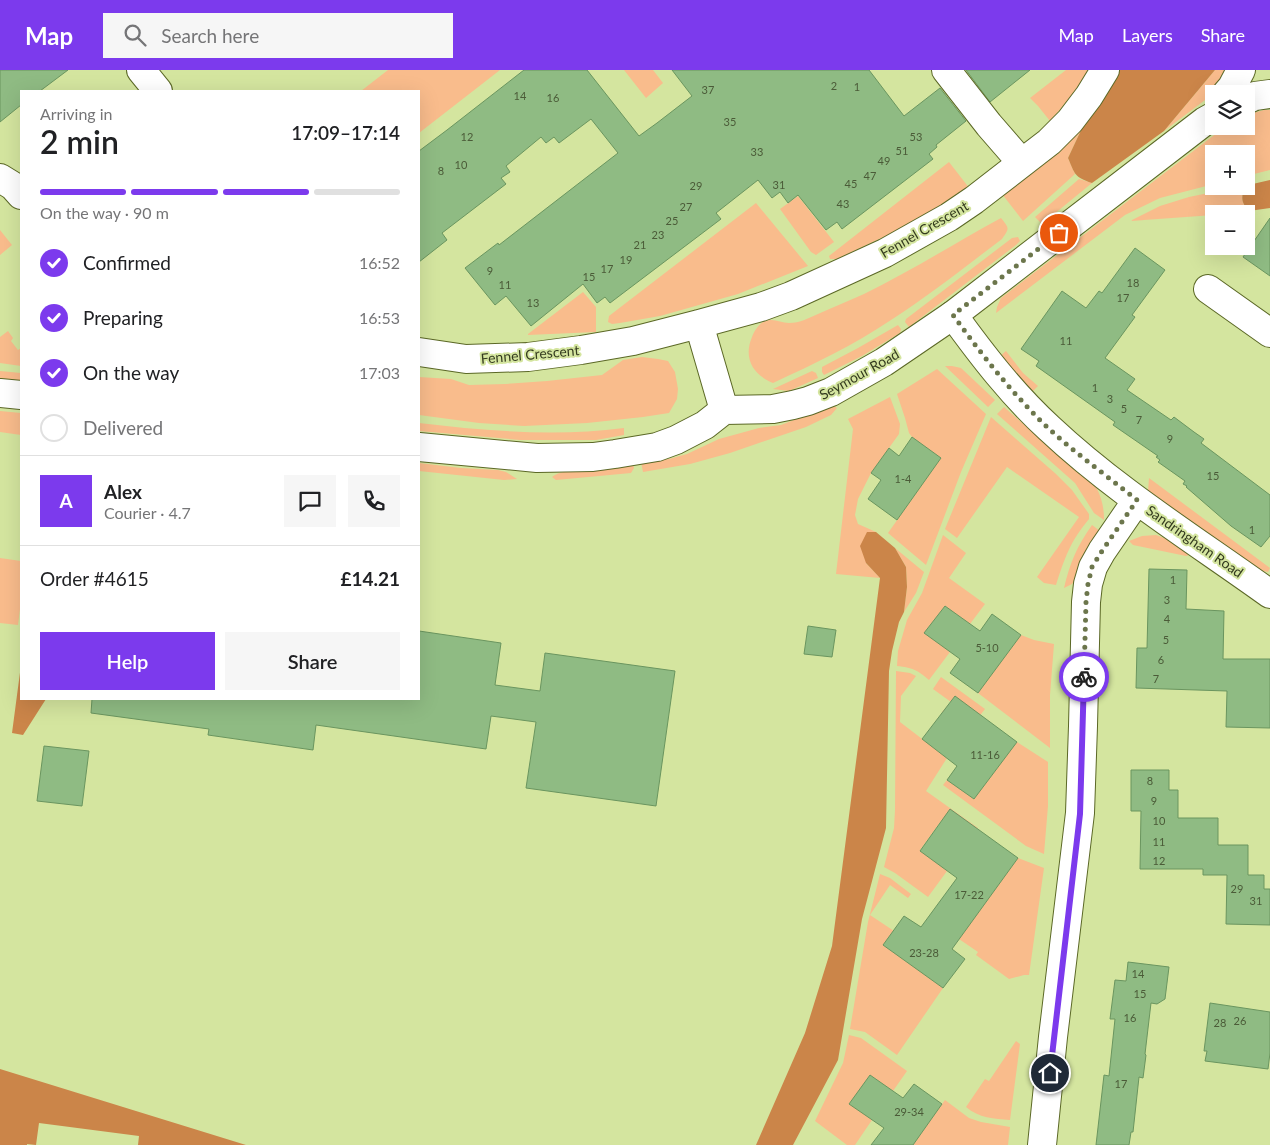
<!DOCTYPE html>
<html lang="en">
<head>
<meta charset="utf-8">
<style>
  :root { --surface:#fff; --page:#f6f6f6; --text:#202124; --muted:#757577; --line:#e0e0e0; --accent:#7c3aed }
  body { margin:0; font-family:Lato,sans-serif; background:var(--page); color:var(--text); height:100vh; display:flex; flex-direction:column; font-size:19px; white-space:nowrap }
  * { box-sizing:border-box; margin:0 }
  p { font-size:16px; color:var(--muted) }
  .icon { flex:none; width:28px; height:28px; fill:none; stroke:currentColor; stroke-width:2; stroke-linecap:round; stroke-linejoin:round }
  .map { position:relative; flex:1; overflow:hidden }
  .drawer { position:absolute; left:20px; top:20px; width:400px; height:610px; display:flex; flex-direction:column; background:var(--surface); border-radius:0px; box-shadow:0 5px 20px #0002 }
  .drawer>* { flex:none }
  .buttons { position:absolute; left:1205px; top:15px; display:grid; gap:10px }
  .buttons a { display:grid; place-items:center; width:50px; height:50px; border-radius:0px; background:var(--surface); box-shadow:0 5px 20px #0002; font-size:25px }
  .pin { position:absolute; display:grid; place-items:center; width:42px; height:42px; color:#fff; margin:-21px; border:2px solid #fff; border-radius:50%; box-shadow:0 1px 5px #0007 }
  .courier { position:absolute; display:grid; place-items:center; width:50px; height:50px; margin:-25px; border:4px solid #7c3aed; border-radius:50%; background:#fff; color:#222; box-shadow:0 1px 6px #0007 }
  .head em { font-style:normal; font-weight:600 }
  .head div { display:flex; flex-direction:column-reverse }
  .head { display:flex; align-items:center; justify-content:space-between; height:85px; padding:0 20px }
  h1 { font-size:32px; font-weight:600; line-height:38px }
  .bar { display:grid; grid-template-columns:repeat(4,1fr); gap:8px 5px; align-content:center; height:60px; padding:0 20px }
  .bar i { height:6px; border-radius:4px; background:var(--line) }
  .bar .current { background:var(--accent) }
  .bar p { grid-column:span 4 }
  .line { display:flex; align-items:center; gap:12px; padding:0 20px; border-top:1px solid var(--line) }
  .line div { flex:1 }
  .round { display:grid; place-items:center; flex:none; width:52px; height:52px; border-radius:0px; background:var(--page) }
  ol { padding:0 20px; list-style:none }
  li { display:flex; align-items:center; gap:15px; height:55px }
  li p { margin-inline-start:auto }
  li .icon { padding:5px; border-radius:50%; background:var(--accent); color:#fff; stroke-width:4 }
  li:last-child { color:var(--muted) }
  li i { width:28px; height:28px; border:2px solid var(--line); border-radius:50% }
  .cta { display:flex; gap:10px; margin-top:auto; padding:10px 20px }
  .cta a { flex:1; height:58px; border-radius:0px; background:var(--accent); color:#fff; font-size:20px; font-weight:600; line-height:58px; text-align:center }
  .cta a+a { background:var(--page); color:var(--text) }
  header { display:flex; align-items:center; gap:30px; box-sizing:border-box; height:70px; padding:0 25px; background:var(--accent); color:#fff }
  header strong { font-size:24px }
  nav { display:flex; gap:28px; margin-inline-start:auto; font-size:18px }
  .search { width:350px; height:45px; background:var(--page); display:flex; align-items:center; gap:12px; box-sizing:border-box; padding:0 18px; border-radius:0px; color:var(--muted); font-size:19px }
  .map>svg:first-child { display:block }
</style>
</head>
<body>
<header>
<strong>Map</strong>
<div class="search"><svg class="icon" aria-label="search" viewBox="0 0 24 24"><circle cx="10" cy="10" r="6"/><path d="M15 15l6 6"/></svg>Search here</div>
<nav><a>Map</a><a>Layers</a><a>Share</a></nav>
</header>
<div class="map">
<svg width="1270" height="1075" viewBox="0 0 1270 1075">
  <rect width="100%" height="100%" fill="#d4e59f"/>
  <path fill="#f9bc8c" d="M388 0H500L419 63V21H361Z
    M624 0H653L663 13 646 28Z
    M1066 0H1088C1078 19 1064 35 1050 51L1038 36 1030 28Z
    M1215 0H1228L1213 24 1164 61Z
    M1264 40H1270V100L1246 106V84H1214V114L1160 128 1125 145 996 243 997 237 1001 228 1226 56H1246V45Z
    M1083 56 1068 88 1075 104 1023 151 1002 124 1029 105 1058 83Z
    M949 92 970 119 915 152 837 189H830L829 186Z
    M1079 109 1092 113 1042 154 1035 147Z
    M1242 116H1244C1242 128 1240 131 1249 141L1227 144H1214V145L1130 151 1160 136 1189 127Z
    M798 126 834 172 816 185 811 182 780 139Z
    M756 133 808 196 738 224 660 246 620 253 612 254 608 252 609 246Z
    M1001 148C1009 158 1010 158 1002 169 966 196 930 225 891 250 854 275 814 294 773 313 753 305 743 288 752 267 754 262 757 256 763 252 773 247 780 253 789 253 800 253 809 248 818 244 833 237 849 231 864 224 911 201 955 173 1001 148Z
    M0 160 12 175 0 185Z
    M1018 167 1020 171 1016 175 909 257 905 252 906 249 1012 168Z
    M583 222 596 237V262L528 265V264Z
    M898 255 901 259 900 263 862 286 824 305 822 302V297L858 278Z
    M8 261 13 268 11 271 18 280 21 278V296L0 293V267Z
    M1006 281 1023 303 1038 316 1030 324 999 287Z
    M642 287 658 289 668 291 675 302 678 319 677 329 669 343 643 347 587 353 524 356 479 353 419 345V307L451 309 469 315 505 314 547 311 602 305 623 290Z
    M945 296H952L961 298 995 330 988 337Z
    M937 299 986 344 961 402 926 495 888 463 941 388 912 367 909 363 905 348 897 324Z
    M0 301 21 303V311L0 309Z
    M812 301 816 303 818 308 789 321 773 319Z
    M890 327 900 354 899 364 871 403 858 429 855 445 858 454 876 462H867L866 493 880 508 836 504 853 359 848 349Z
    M832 335 837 338 831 345 806 357 730 383 690 394 643 402 641 392 669 389 687 384 719 369 759 358 781 355Z
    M1004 337 1096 417C1102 428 1104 438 1104 450L1094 443 1075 413 997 344Z
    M0 341 21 343V365L0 362Z
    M991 347 1056 404 1072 420 1089 444V449C1070 472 1065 487 1056 515L1044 513 1037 507 1079 447 1007 397 957 468 945 459Z
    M419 353C487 361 556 367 624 358V365L596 370H520L419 361Z
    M419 393 461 398 498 400 506 402 517 409 504 410 419 401Z
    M633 394 634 398 631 403 556 410 552 407C564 397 615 395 633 394Z
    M1149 408 1270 498 1268 502 1258 500 1148 422Z
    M1092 455 1100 461 1077 507 1072 514 1064 518C1070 493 1077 476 1092 455Z
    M943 465 966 483 949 508 985 534 970 554 945 536 925 563 950 582 929 610C916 599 913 598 897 596L898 581 907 550 922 523Z
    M1156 465 1167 469 1189 485 1186 486 1133 475 1129 471 1142 466Z
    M895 478 924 502 916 523 904 542 907 517 906 497Z
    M0 488 21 491V531L18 555 0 553Z
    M1021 565 1034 570 1054 574 1050 625V678L978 623Z
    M896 601 910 603 916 606 901 626 900 652 947 688 926 721 978 758 969 772 941 751 920 780 947 801 928 827 895 803 884 797 894 758 895 740Z
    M941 607 985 639 968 661 942 642 951 632 933 619Z
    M1017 672 1048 692V736L1044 784 1026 776 943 715 947 710 974 729Z
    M1018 788 1044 798 1029 905H1024L1009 909 976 885 978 882 959 869Z
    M880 804 890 808 911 824 908 828 890 815 870 845 894 861 883 875 943 918 897 985 865 962 850 959 868 852Z
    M849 965 861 968 907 1001 893 1021 870 1005 850 1033 872 1050 855 1075H847L815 1051 843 993Z
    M1016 971 1020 974 1010 1050C994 1049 979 1048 966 1037L985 1009 989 1011Z
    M945 1030 969 1048 981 1052 1010 1057 1008 1075H913Z"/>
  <path fill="#cb8549" d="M1117 0H1215L1164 61 1092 113C1074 107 1075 104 1068 88L1083 56Z
    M1270 110V138L1249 141C1240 131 1242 128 1244 116Z
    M867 462H876L895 478 906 497 907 517 904 542 899 552 892 581 889 601 886 758 862 849 838 990 793 1075H756L805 963 832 876 880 508 866 493 860 476Z
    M21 595V629H46L23 665 12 663Z
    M0 999 246 1075H138L139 1066 39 1053 36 1075 27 1074V1075H0Z"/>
  <path fill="#8fbb83" stroke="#6a955f" d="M0 0H68L40 21H21V35L0 52Z
    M524 0H587L639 66 657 53 692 26 672 0H869L904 46 940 18 966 51 936 75 937 77 929 84 933 89 842 159 837 152 826 160 798 125 788 133 780 122 772 128 758 110 716 143 721 149 610 233 605 227 597 233 583 214 531 256 506 226 495 235 465 198 498 173 499 175 618 83 591 49 559 73 554 67 546 73 541 67 506 96 510 102 501 108 506 114 442 163 447 170 419 192V81L447 60Z
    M966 0H1030L990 32Z
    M1270 148V206L1243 187Z
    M1135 178 1165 200 1132 245 1135 247 1105 288 1135 309 1127 320 1171 350 1174 347 1194 362 1204 369 1201 373 1270 425V466L1261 477 1231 456 1186 417 1187 416 1183 414 1185 411 1158 392 1160 390 1156 387 1158 386 1113 355 1115 352 1036 296 1039 291 1021 279 1062 221 1086 238 1099 221 1102 223Z
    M912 367 941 388 897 450 868 429 881 410 871 403 889 378 899 386Z
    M1149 499 1187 500 1186 539 1224 541 1223 589H1270V658L1226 657 1227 621 1136 618 1137 578H1147Z
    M945 536 980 561 992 544 1021 565 978 623 950 603 960 589 924 563Z
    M808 556 836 560 832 587 804 584Z
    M419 561 501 573 495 615 540 621 545 583 675 601 656 736 526 718 536 652 491 646 486 679 316 655 313 680 208 665 209 659 91 643 92 629H419Z
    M955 626 1017 672 974 729 947 710 957 696 922 669Z
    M44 676 89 681 82 736 37 731Z
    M1131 700H1169V720H1178V748H1218V775H1248V805H1264V819H1270V855L1226 854 1227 805H1203V799H1140L1141 741H1131Z
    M950 739 1018 788 952 879 965 889 943 918 883 875 904 846 921 857 957 808 920 781Z
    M1128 892 1169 897 1165 929 1157 934 1151 933 1145 984 1146 985 1143 1008 1139 1007 1133 1062H1131L1129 1075H1096L1104 1005 1109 1006 1115 949H1110L1115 910 1126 911Z
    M1210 933 1270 942V983L1268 999 1205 991 1207 981H1204Z
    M870 1005 903 1028 914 1014 942 1034 913 1075H871L884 1058 849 1034Z"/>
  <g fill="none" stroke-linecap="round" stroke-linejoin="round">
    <g stroke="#5b6826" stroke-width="30">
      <path id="minor" d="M141 0 158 21
        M946 0 989 55 1022 93
        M0 108 13 116 21 125
        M1208 219 1270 263
        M953 245C982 285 1012 324 1049 358 1116 421 1195 470 1270 524
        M699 254 724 340
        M419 282 466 289 528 287 581 280 633 271 699 254 761 237 791 226 885 183 949 147 974 130 1049 72 1070 51 1089 26 1105 0
        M1042 1075 1053 967 1080 743 1083 656 1086 532 1088 514 1093 497 1102 481 1137 430"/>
    </g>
    <g stroke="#5b6826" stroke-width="30">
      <path id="tertiary" d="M1226 24 1232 17 1241 0
        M1246 30 1255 26 1270 24
        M0 323 21 325
        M419 377 537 388 593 387 615 384 657 377 676 370 705 355 724 340 773 339 793 335 808 331 831 322 884 292 953 245 1205 51 1214 46"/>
    </g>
    <use href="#minor" stroke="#fff" stroke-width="28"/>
    <use href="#tertiary" stroke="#fff" stroke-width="28"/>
  </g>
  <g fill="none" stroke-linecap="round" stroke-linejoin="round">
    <path stroke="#6c764c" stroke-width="5" stroke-dasharray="0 9" d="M1059 163 953 245C982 285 1012 323 1047 357 1075 383 1107 406 1137 430L1102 481 1092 497 1088 514 1086 532 1084 607"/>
    <path stroke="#7c3aed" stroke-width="6" d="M1050 1003 1080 744 1084 607"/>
  </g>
  <g text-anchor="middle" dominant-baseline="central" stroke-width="4" stroke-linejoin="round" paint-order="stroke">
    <g font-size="11" fill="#4b5b38">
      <text x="834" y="15">2</text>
      <text x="857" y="16">1</text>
      <text x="708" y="19">37</text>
      <text x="520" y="25">14</text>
      <text x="553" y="27">16</text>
      <text x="730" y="51">35</text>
      <text x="467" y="66">12</text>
      <text x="916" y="66">53</text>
      <text x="902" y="80">51</text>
      <text x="757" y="81">33</text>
      <text x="884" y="90">49</text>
      <text x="461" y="94">10</text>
      <text x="441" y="100">8</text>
      <text x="870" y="105">47</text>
      <text x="851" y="113">45</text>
      <text x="779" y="114">31</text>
      <text x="696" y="115">29</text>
      <text x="843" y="133">43</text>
      <text x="686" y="136">27</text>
      <text x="672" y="150">25</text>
      <text x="658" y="164">23</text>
      <text x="640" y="174">21</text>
      <text x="626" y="189">19</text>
      <text x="607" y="198">17</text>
      <text x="490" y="200">9</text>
      <text x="589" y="206">15</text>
      <text x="1133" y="212">18</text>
      <text x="505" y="214">11</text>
      <text x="1123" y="227">17</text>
      <text x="533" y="232">13</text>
      <text x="1066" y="270">11</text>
      <text x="1095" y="317">1</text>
      <text x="1110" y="328">3</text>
      <text x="1124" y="338">5</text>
      <text x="1139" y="349">7</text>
      <text x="1170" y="368">9</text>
      <text x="1213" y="405">15</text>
      <text x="903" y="408">1-4</text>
      <text x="1252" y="459">1</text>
      <text x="1173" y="509">1</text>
      <text x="1167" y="529">3</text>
      <text x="1167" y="548">4</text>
      <text x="1166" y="569">5</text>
      <text x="987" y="577">5-10</text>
      <text x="1161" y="589">6</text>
      <text x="1156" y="608">7</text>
      <text x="985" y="684">11-16</text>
      <text x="1150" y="710">8</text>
      <text x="1154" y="730">9</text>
      <text x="1159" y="750">10</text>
      <text x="1159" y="771">11</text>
      <text x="1159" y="790">12</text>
      <text x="1237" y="818">29</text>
      <text x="969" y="824">17-22</text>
      <text x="1256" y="830">31</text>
      <text x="924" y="882">23-28</text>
      <text x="1138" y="903">14</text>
      <text x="1140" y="923">15</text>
      <text x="1130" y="947">16</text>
      <text x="1240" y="950">26</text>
      <text x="1220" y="952">28</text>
      <text x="1121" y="1013">17</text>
      <text x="909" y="1041">29-34</text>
    </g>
    <g font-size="14" fill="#343b1f" stroke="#d4e59f">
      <text transform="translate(924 159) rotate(-30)">Fennel Crescent</text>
      <text transform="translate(530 284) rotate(-5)">Fennel Crescent</text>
      <text transform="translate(859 304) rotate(-29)">Seymour Road</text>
      <text transform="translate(1195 471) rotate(35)">Sandringham Road</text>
    </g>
  </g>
</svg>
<div class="buttons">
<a><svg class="icon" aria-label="layers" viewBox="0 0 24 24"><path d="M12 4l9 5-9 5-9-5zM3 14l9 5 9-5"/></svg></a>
<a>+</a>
<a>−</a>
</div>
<div class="pin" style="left:1059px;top:163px;background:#ea580c"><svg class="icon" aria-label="bag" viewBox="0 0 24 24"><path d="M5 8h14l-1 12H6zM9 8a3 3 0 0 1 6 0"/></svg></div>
<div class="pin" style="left:1050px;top:1003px;background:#1f2937"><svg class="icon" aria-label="home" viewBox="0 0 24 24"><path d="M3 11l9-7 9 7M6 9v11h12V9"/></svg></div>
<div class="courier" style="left:1084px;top:607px"><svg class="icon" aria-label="bike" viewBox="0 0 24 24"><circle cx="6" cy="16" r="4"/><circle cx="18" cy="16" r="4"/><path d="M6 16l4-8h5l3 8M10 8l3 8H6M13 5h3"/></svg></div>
<section class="drawer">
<div class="head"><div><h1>2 min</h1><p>Arriving in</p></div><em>17:09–17:14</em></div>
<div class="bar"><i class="current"></i><i class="current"></i><i class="current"></i><i></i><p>On the way · 90 m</p></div>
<ol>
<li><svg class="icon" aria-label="check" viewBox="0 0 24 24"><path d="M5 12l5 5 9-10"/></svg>Confirmed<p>16:52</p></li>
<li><svg class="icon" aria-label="check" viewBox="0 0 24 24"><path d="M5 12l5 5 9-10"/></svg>Preparing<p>16:53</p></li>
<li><svg class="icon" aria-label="check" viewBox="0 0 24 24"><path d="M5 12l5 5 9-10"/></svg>On the way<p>17:03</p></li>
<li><i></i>Delivered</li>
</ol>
<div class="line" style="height:90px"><b class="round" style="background:var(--accent);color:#fff">A</b><div><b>Alex</b><p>Courier · 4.7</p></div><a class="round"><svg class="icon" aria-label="chat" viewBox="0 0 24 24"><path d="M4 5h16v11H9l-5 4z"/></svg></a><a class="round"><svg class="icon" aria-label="phone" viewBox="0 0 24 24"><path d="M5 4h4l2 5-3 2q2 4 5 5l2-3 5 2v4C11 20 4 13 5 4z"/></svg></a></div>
<div class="line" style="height:65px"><div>Order #4615</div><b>£14.21</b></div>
<div class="cta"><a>Help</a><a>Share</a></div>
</section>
</div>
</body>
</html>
